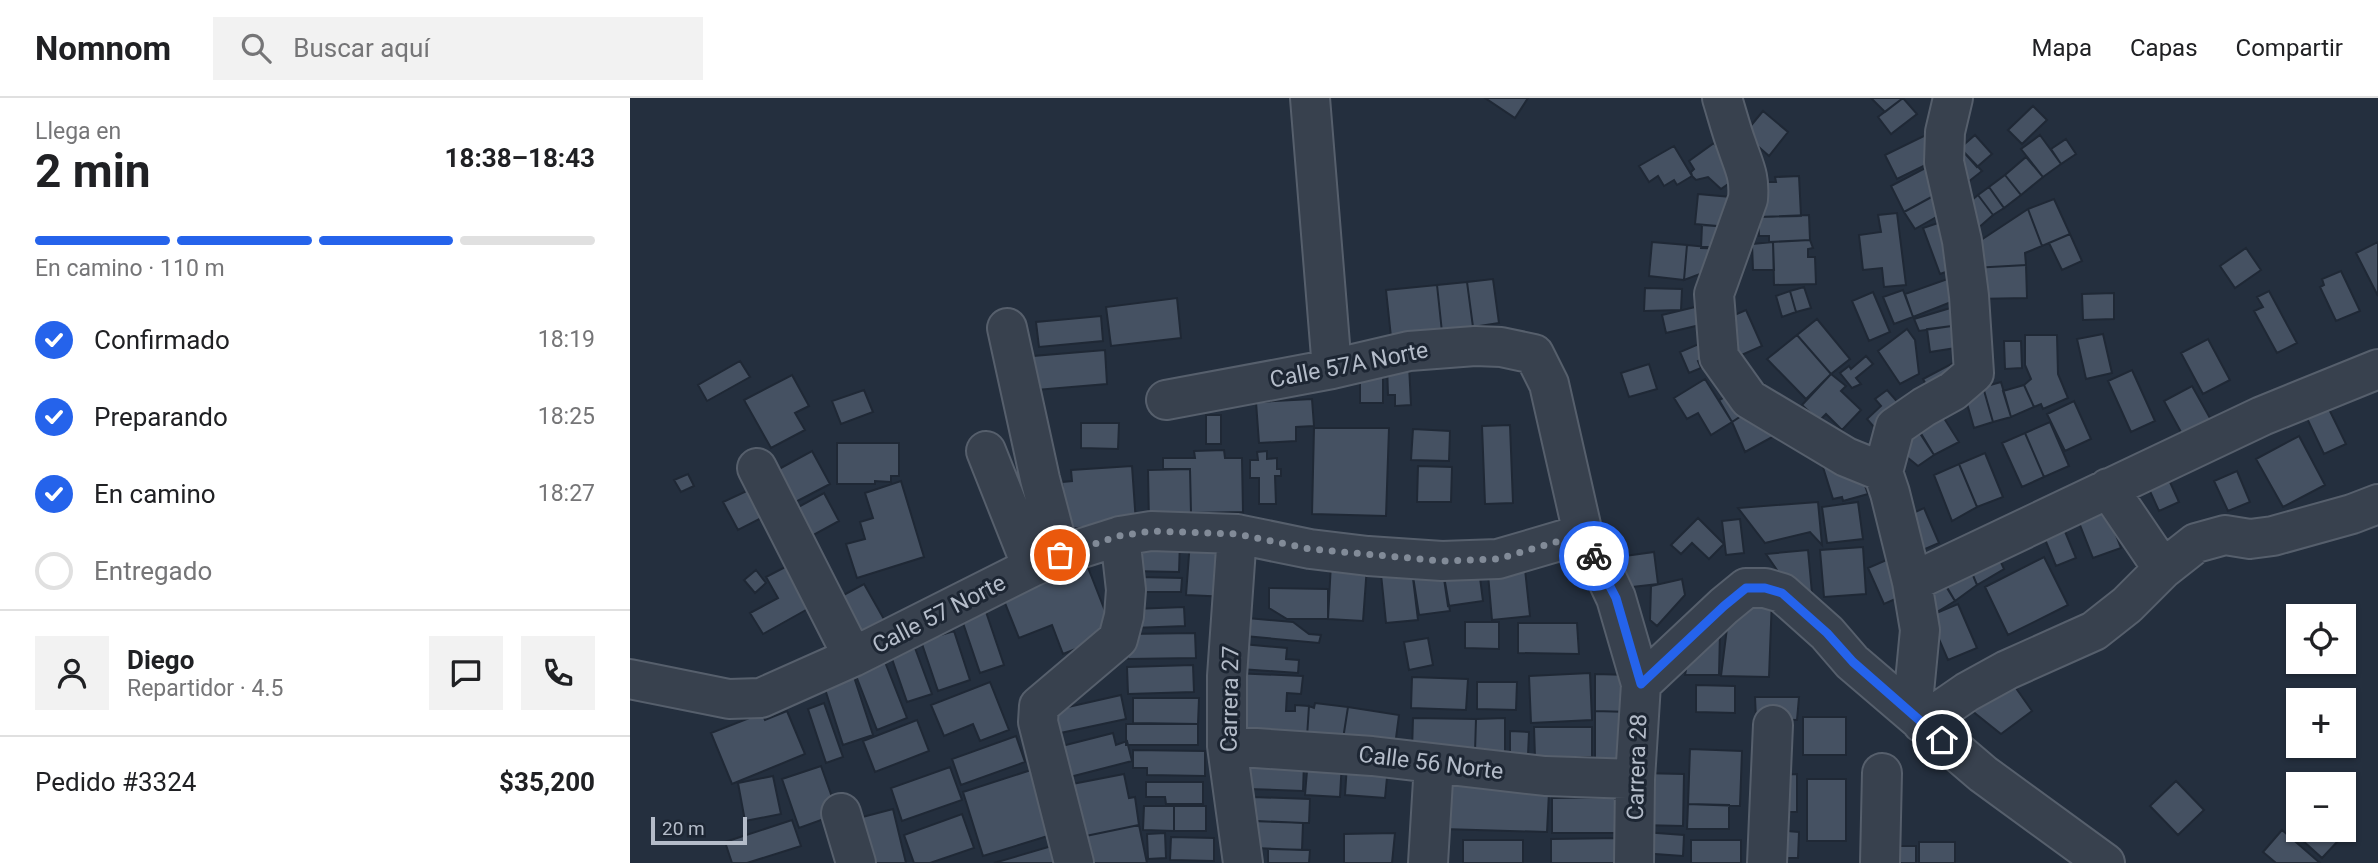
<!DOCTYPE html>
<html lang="es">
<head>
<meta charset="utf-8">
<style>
  :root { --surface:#fff; --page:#f2f2f2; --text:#202124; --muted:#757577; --line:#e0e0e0; --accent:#2563eb }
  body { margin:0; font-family:Roboto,sans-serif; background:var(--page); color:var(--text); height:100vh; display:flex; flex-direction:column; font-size:26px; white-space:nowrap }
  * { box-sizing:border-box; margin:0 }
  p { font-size:23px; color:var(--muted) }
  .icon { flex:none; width:38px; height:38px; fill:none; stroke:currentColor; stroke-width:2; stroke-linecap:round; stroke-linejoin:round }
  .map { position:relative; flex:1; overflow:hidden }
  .details { display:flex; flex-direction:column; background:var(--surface); width:630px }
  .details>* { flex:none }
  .buttons { position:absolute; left:1656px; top:506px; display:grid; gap:14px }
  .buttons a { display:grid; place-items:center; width:70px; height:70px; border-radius:0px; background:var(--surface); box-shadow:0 2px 5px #0004; font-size:35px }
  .scale { position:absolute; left:21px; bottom:18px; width:96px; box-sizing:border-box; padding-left:7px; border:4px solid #b4bcc9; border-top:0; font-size:19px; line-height:24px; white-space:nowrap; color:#b4bcc9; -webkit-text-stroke:5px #1d2633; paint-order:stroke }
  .pin { position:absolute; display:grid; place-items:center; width:60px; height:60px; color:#fff; margin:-30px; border:4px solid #fff; border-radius:50%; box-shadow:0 2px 7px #0007 }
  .courier { position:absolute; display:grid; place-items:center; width:70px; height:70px; margin:-35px; border:5px solid #2563eb; border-radius:50%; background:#fff; color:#222; box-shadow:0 2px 9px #0007 }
  .headline em { font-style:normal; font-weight:700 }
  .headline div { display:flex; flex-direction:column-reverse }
  .headline { display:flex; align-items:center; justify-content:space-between; height:119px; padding:0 35px }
  h1 { font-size:46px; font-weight:700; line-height:52px }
  .bar { display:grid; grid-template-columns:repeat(4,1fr); gap:10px 7px; align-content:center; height:84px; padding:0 35px }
  .bar i { height:9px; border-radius:5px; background:var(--line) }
  .bar .on { background:var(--accent) }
  .bar p { grid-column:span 4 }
  .line { display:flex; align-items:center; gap:18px; padding:0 35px; border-top:2px solid var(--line) }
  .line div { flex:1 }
  .round { display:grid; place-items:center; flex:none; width:74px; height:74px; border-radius:0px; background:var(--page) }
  ol { padding:0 35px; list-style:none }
  li { display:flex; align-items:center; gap:21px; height:77px }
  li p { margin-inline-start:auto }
  li .icon { padding:7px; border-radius:50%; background:var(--accent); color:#fff; stroke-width:4 }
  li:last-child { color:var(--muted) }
  li i { width:38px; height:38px; border:4px solid var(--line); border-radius:50% }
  header { display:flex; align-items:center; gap:42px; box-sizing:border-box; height:98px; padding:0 35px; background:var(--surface); border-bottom:2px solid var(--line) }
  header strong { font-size:33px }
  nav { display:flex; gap:38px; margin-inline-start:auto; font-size:24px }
  .search { width:490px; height:63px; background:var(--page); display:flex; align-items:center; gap:18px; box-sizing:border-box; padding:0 24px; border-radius:0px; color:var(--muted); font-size:26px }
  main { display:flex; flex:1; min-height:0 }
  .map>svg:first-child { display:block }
</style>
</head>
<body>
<header>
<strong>Nomnom</strong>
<div class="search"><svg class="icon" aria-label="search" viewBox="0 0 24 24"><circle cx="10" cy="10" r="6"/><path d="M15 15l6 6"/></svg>Buscar aquí</div>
<nav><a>Mapa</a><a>Capas</a><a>Compartir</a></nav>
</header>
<main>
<section class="details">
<div class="headline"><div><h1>2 min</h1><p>Llega en</p></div><em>18:38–18:43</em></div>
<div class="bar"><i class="on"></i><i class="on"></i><i class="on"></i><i></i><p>En camino · 110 m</p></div>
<ol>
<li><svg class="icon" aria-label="check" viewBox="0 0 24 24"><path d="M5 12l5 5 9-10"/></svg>Confirmado<p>18:19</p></li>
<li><svg class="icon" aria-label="check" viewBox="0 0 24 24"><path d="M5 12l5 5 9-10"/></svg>Preparando<p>18:25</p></li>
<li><svg class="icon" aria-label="check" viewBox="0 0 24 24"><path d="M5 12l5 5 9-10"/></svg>En camino<p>18:27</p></li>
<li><i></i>Entregado</li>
</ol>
<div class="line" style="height:126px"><a class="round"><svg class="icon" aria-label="person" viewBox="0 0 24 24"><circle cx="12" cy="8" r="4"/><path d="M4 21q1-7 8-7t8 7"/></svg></a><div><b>Diego</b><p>Repartidor · 4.5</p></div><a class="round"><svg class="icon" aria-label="chat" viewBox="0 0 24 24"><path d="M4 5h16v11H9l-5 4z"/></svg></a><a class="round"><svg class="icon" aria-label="phone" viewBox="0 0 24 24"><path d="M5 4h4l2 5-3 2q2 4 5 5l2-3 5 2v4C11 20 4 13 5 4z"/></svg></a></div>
<div class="line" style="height:91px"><div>Pedido #3324</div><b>$35,200</b></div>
</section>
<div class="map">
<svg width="1748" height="765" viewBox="0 0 1748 765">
  <rect width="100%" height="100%" fill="#242f3e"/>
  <path fill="#455162" stroke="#1f2835" stroke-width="2" d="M855 0H898L885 20Z
    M1241 0H1273L1255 14Z
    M1273 0 1287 16 1261 36 1248 19Z
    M1403 8 1417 22 1392 46 1378 32Z
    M1133 13 1158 34 1139 58 1114 36Z
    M1302 34 1314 58 1267 81 1255 57Z
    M1345 37 1362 56 1347 69 1330 50Z
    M1410 37 1431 66 1413 79 1391 51Z
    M1436 41 1446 56 1431 66 1421 51Z
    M1084 45 1108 79 1091 91 1078 79 1066 82 1062 78 1061 74 1064 71 1059 63Z
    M1044 48 1062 78 1047 87 1044 82 1034 88 1028 78 1019 84 1009 68Z
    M1330 50 1352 73 1328 92Z
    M1396 59 1413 79 1391 97 1375 77Z
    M1301 67 1307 96 1274 114 1261 88Z
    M1375 77 1391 97 1374 110 1359 89Z
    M1169 78 1171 118 1128 119 1127 84H1146L1145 79Z
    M1359 89 1374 110 1363 117 1348 97Z
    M1068 96 1101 99 1099 129 1065 126Z
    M1307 96 1317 113 1285 131 1274 114Z
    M1348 97 1363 117 1338 139 1330 112Z
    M1424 101 1440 136 1412 148 1398 111Z
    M1398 111 1412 148 1395 155 1396 167 1343 170 1342 148Z
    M1267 115 1276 187 1254 189 1252 170 1233 172 1229 137 1251 134 1248 117Z
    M1179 117 1180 142 1139 144V138H1129L1128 119Z
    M1317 122 1333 168 1310 176 1293 130Z
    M1072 127 1099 129 1098 151 1071 150Z
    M1440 136 1452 163 1432 172 1419 145Z
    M1180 142 1183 150 1178 151V159H1185L1186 186 1144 187 1143 144Z
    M1022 144 1057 147 1054 182 1019 178Z
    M1143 144 1144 172H1123L1122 146Z
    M1748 144V198L1726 155Z
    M1057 147 1098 151 1089 169 1054 182Z
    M1616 150 1631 172 1605 190 1590 168Z
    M1396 167 1397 200 1345 201 1343 170Z
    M1711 173 1730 213 1706 223 1690 189 1694 187 1692 181Z
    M1326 178 1334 199 1283 219 1275 196Z
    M863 181 869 225 843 229 837 184Z
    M837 184 843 229 812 234 807 187Z
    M807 187 812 234 761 239 756 192Z
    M1174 189 1181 210 1166 214 1160 193Z
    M1015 190 1052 191 1051 212 1014 213Z
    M1273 192 1283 219 1264 226 1253 199Z
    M1160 193 1166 214 1152 219 1146 198Z
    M1639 193 1667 245 1647 255 1624 213 1633 209 1627 199Z
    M1243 194 1260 234 1239 243 1222 203Z
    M1484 195V221L1453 222 1452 196Z
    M547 200 551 240 481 248 476 209Z
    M1327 208 1329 227 1289 233 1284 221Z
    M1065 209 1070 227 1036 235 1032 217Z
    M1116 212 1132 248 1098 263 1095 221Z
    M471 218 473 243 409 249 406 224Z
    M1187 221 1220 261 1201 276 1167 237Z
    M1329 227 1332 249 1300 254 1297 231Z
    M1277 231 1285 242 1289 276 1270 286 1248 253Z
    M1473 236 1482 275 1456 281 1447 241Z
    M1167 237 1201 276 1176 301 1137 261Z
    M1395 237H1427L1428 276 1438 300 1413 311 1411 306 1404 309 1394 287 1401 281 1395 267Z
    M1578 241 1600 282 1573 296 1551 255Z
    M1374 243H1391L1392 270 1375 271Z
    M1071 245 1077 259 1068 263 1071 270 1059 275 1050 254Z
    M475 252 477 286 406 292 403 258Z
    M1236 258 1243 266 1226 280 1231 286 1222 290 1210 275 1219 268 1221 271Z
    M110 263 120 279 77 303 68 287Z
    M1323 265 1333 284 1303 300 1293 281Z
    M1019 266 1027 291 999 299 991 275Z
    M757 267H779L781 307 765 308V297H758Z
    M1502 272 1525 323 1501 334 1478 283Z
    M730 275 753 276V305H730Z
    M1201 276 1216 288 1211 293 1231 312 1212 332 1196 316 1189 323 1172 307Z
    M162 277 179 308 165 315 175 332 141 350 114 302Z
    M1075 281 1102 324 1081 337 1068 315 1057 321 1044 300Z
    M1371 284 1381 319 1363 324 1353 289Z
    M1394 287 1404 309 1381 319 1373 293Z
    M1562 288 1585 329 1557 345 1534 303Z
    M1353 289 1363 324 1344 330 1334 295Z
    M234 292 243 314 211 326 202 303Z
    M1257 292 1271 308 1250 336 1237 321 1251 308 1245 301Z
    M1105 294 1120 312 1102 324 1089 302Z
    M682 301 684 328 666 329V343L629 345 626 304Z
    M1444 303 1461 341 1435 353 1417 316Z
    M1695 303 1716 346 1694 356 1674 314Z
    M1307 309 1329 344 1304 357 1284 324Z
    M1120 312 1146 337 1115 354 1102 324Z
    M576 317H591V346H576Z
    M1280 320 1304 357 1288 368 1267 351Z
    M1420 324 1439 368 1414 379 1395 335Z
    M451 325H489L488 351 451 350Z
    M880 327 883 405 855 406 852 328Z
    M684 330H759L756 418 682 416Z
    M783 331 820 333 819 363 781 362Z
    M1395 335 1414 379 1392 389 1372 345Z
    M1669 338 1695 387 1653 409 1626 361Z
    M207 345H269V378H261V384L245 383V386H207Z
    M594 352 595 360H612L613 414 561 415 560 371H533V360H565L564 353Z
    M182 353 200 386 156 409 138 377Z
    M637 353V361L647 360V371H651V378H645L646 406H629V380H620V362H628L627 354Z
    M1355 355 1373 399 1347 409 1329 366Z
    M1192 366H1227L1238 396 1213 403 1212 399 1203 401Z
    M1329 366 1347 409 1322 423 1304 377Z
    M502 368 506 425 436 431 432 384 442 383 441 372Z
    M788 368 822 369 821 404H787Z
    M560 371 561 415 519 424 518 372Z
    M1607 373 1620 404 1598 413 1584 383Z
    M58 376 64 388 51 394 44 382Z
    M1539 382 1549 404 1529 413 1519 391Z
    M271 383 294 459 227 480 216 446 235 441 230 424 243 420 235 395Z
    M123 390 137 417 108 432 93 404Z
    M194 395 209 423 178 440 163 412Z
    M1188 404 1192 447 1180 434 1135 445 1108 410Z
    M1228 404 1233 441 1197 445 1192 409Z
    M1474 406 1491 450 1463 460 1446 417Z
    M1294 410 1309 445 1286 455 1272 420Z
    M1429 419 1446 460 1426 468 1409 427Z
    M1068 420 1094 446 1079 461 1062 445 1051 456 1041 447Z
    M1110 421 1114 455 1096 457 1092 423Z
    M501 442 550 443 549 474 500 473Z
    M560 443 604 446 600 499 556 497Z
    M1233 449 1236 496 1194 499 1190 452Z
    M1365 451 1374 471 1347 487 1337 463Z
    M1178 452 1182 495 1164 497 1136 456Z
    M1024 454 1028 486 985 491 980 460Z
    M1414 459 1438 507 1378 537 1355 489Z
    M1261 460 1277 496 1254 506 1238 470Z
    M894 462 900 518 862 522 857 465Z
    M1337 463 1347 487 1325 503 1309 477Z
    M848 464 853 503 818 508 812 467Z
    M701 465 737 468 733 523 698 521Z
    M159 467 183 508 133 536 120 515 148 500 136 479Z
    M457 467 484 536 433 556 422 527 389 540 371 495Z
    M812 467 820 513 789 517 782 472Z
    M126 472 136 485 125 495 114 482Z
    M782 472 788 522 756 525 751 476Z
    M1308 474 1325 503 1307 514 1289 483Z
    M509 479 552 480 551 494H509Z
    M1052 481 1055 497 1027 528 1020 522 1021 488Z
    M234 486 255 523 229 537 208 500Z
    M639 490 698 491V521H657L639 510Z
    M1142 500 1139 579 1091 578 1100 506Z
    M1328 506 1347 550 1318 562 1299 518Z
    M554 509 555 528 503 530V511Z
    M355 511 374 567 350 575 331 519Z
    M606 519 663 524 679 536 691 537 689 545 604 537Z
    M835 524H869V551L835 550Z
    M888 525H947L949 556 888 555Z
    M324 533 340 582 308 593 291 543Z
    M1090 534 1089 577H1055L1062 539Z
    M565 535 566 560 498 561 497 536Z
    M798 540 803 567 779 572 774 544Z
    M612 546 657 550 656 561 669 562 668 575 610 571Z
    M285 550 302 596 277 604 261 558Z
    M253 559 277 620 247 632 223 570Z
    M563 567 564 594 498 596 497 569Z
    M603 575 673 578 671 596 657 595 656 613H665V607L679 608 677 639 603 637Z
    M960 575 962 622 901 625 899 578Z
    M965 576 1001 577 1000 614 965 613Z
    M224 579 243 637 213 647 194 588Z
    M782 579 838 581 836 612 781 610Z
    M1381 583 1402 613 1371 636 1341 612Z
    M360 584 379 632 350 643 343 626 314 638 301 607Z
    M847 584H887L886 612 847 611Z
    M1066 587 1105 588V615L1066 614Z
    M491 597 496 621 421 637 416 614Z
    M1125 599H1169L1167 622 1126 621Z
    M503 600H569L568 626 503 625Z
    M194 605 213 659 196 665 178 611Z
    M685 605 718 609 713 641 677 639 679 608 684 610Z
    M718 609 769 617 765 648 713 641Z
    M157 613 175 656 102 686 81 635 132 615 135 622Z
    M965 613 1000 614V664L965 665Z
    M1173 619H1216V657H1173Z
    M783 620 846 621 845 654 782 652Z
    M875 620V656L845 654 846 621Z
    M287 622 299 653 245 674 233 643Z
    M496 626H568V647H496Z
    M904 629H962V659L905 660Z
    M880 633 899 634 898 657 880 656Z
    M483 635 486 647 497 643 502 663 432 681 424 650Z
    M386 638 395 664 331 687 322 661Z
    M1060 651 1112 653 1110 708 1058 706Z
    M503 652 575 653V678L517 677V670H503Z
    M678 661 712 663 710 699 675 697Z
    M619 663 674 665 673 693 618 691Z
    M717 666 758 669 755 700 715 697Z
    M191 668 208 716 169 730 152 681Z
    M320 669 332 702 272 723 261 690Z
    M401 672 421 737 353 758 333 694Z
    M1010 675 1054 676 1053 728 1009 727Z
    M494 676 499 700 505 699 509 727 446 740 432 688Z
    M1167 676V714H1148L1151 677Z
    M143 678 151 716 115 723 108 685Z
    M1177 681H1216V743H1177Z
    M1546 683 1574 712 1548 737 1520 708Z
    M516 684H573V706H536L535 699H516Z
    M814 684 919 694 917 734 813 731Z
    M623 699 680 701 679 725 622 723Z
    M985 699 986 735H922V700Z
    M1058 706 1099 707V731H1057Z
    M514 708H544V733L513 732Z
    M544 708H576V733H544Z
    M263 711 276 765H232L221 722Z
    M332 716 344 750 300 765H284L274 737Z
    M162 722 171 748 117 765H102L95 744Z
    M627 723 673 725 672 752 625 750Z
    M1668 724V732H1695L1708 743 1692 760 1661 732Z
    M509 727 517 765H451L446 740Z
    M1144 732 1169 734 1168 760H1143Z
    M1652 732 1690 765H1646L1633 754Z
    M1013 734 1054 737 1053 758 1011 755Z
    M535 735 536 760 518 761 517 736Z
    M765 735 762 765H714V736Z
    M541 739 584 740V763L540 762Z
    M991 740 992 765H921V741Z
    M833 742H893V765H833Z
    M1061 742H1111V765H1061Z
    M1289 744H1325V765H1289Z
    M425 747 431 765H364Z
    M1252 748H1286V765H1252Z
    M638 751 680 752 679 765H638Z"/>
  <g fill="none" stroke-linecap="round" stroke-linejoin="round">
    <g stroke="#565f6c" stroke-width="42">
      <path id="minor" d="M680 0 702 271
        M1092 0C1097 16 1101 32 1107 48 1114 69 1120 78 1118 101L1084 196 1089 259 1119 301 1216 359 1253 374 1260 395 1282 484 1290 532 1282 615
        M377 230 410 381 430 457
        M536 302 702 271 779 253 845 248 871 249 904 256 919 286 953 436 971 468 986 500 1011 586 1005 681 1004 765
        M356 353 402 469
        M127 370 223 559
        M1253 374 1265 329 1294 309 1323 293 1344 275 1339 198 1332 143 1314 64 1315 34 1323 0
        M1478 390 1533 471
        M607 436 597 578V648L613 765
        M1282 484 1632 318 1748 271
        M0 581 99 601 131 600 223 559 402 469 430 457 490 438 521 433 607 436 680 451 738 458 812 463 868 461 953 436
        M1011 586 1094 508 1116 490H1135L1152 495 1197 535 1222 564 1353 676 1475 765
        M1292 625 1337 594 1377 572 1464 533 1497 507 1533 471 1566 445 1595 437 1620 441 1643 438 1722 416 1748 406
        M597 648 742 658 915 678 1005 681
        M211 715 226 765
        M444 765 408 624 409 608 488 541 494 518 496 492 490 438
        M798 765 804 666
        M1137 765 1143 627
        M1250 765 1252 675"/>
    </g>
    <use href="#minor" stroke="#38414e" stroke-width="38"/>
  </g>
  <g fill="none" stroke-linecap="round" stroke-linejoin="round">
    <path stroke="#828b98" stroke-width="7" stroke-dasharray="0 12.6" d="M430 457 489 438 521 433 607 436 680 451 812 463 868 461 953 436 964 458"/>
    <path stroke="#2563eb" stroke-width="9" d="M964 458 986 500 1011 586 1094 508 1116 490H1135L1152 495 1197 535 1223 564 1312 642"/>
  </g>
  <g text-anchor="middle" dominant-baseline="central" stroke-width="6" stroke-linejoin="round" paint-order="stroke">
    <g font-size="23" fill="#b4bcc9" stroke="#1d2633">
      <text transform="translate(719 267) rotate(-11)">Calle 57A Norte</text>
      <text transform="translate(309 516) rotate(-27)">Calle 57 Norte</text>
      <text transform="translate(600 601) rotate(-89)">Carrera 27</text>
      <text transform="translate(801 665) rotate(7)">Calle 56 Norte</text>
      <text transform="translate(1007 669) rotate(-88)">Carrera 28</text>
    </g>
  </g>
</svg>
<div class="buttons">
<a><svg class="icon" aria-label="locate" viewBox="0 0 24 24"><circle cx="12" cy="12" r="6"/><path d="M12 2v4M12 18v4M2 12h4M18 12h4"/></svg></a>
<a>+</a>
<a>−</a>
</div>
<div class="scale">20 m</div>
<div class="pin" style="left:430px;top:457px;background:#ea580c"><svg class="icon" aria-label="bag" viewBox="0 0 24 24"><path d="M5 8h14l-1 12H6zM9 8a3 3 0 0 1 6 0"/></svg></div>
<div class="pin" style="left:1312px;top:642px;background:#1f2937"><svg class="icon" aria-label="home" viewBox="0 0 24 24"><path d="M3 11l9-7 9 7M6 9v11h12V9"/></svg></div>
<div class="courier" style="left:964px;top:458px"><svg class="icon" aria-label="bike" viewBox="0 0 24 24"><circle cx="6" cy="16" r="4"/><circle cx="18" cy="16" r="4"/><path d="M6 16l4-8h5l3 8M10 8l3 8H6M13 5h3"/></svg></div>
</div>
</main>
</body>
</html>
